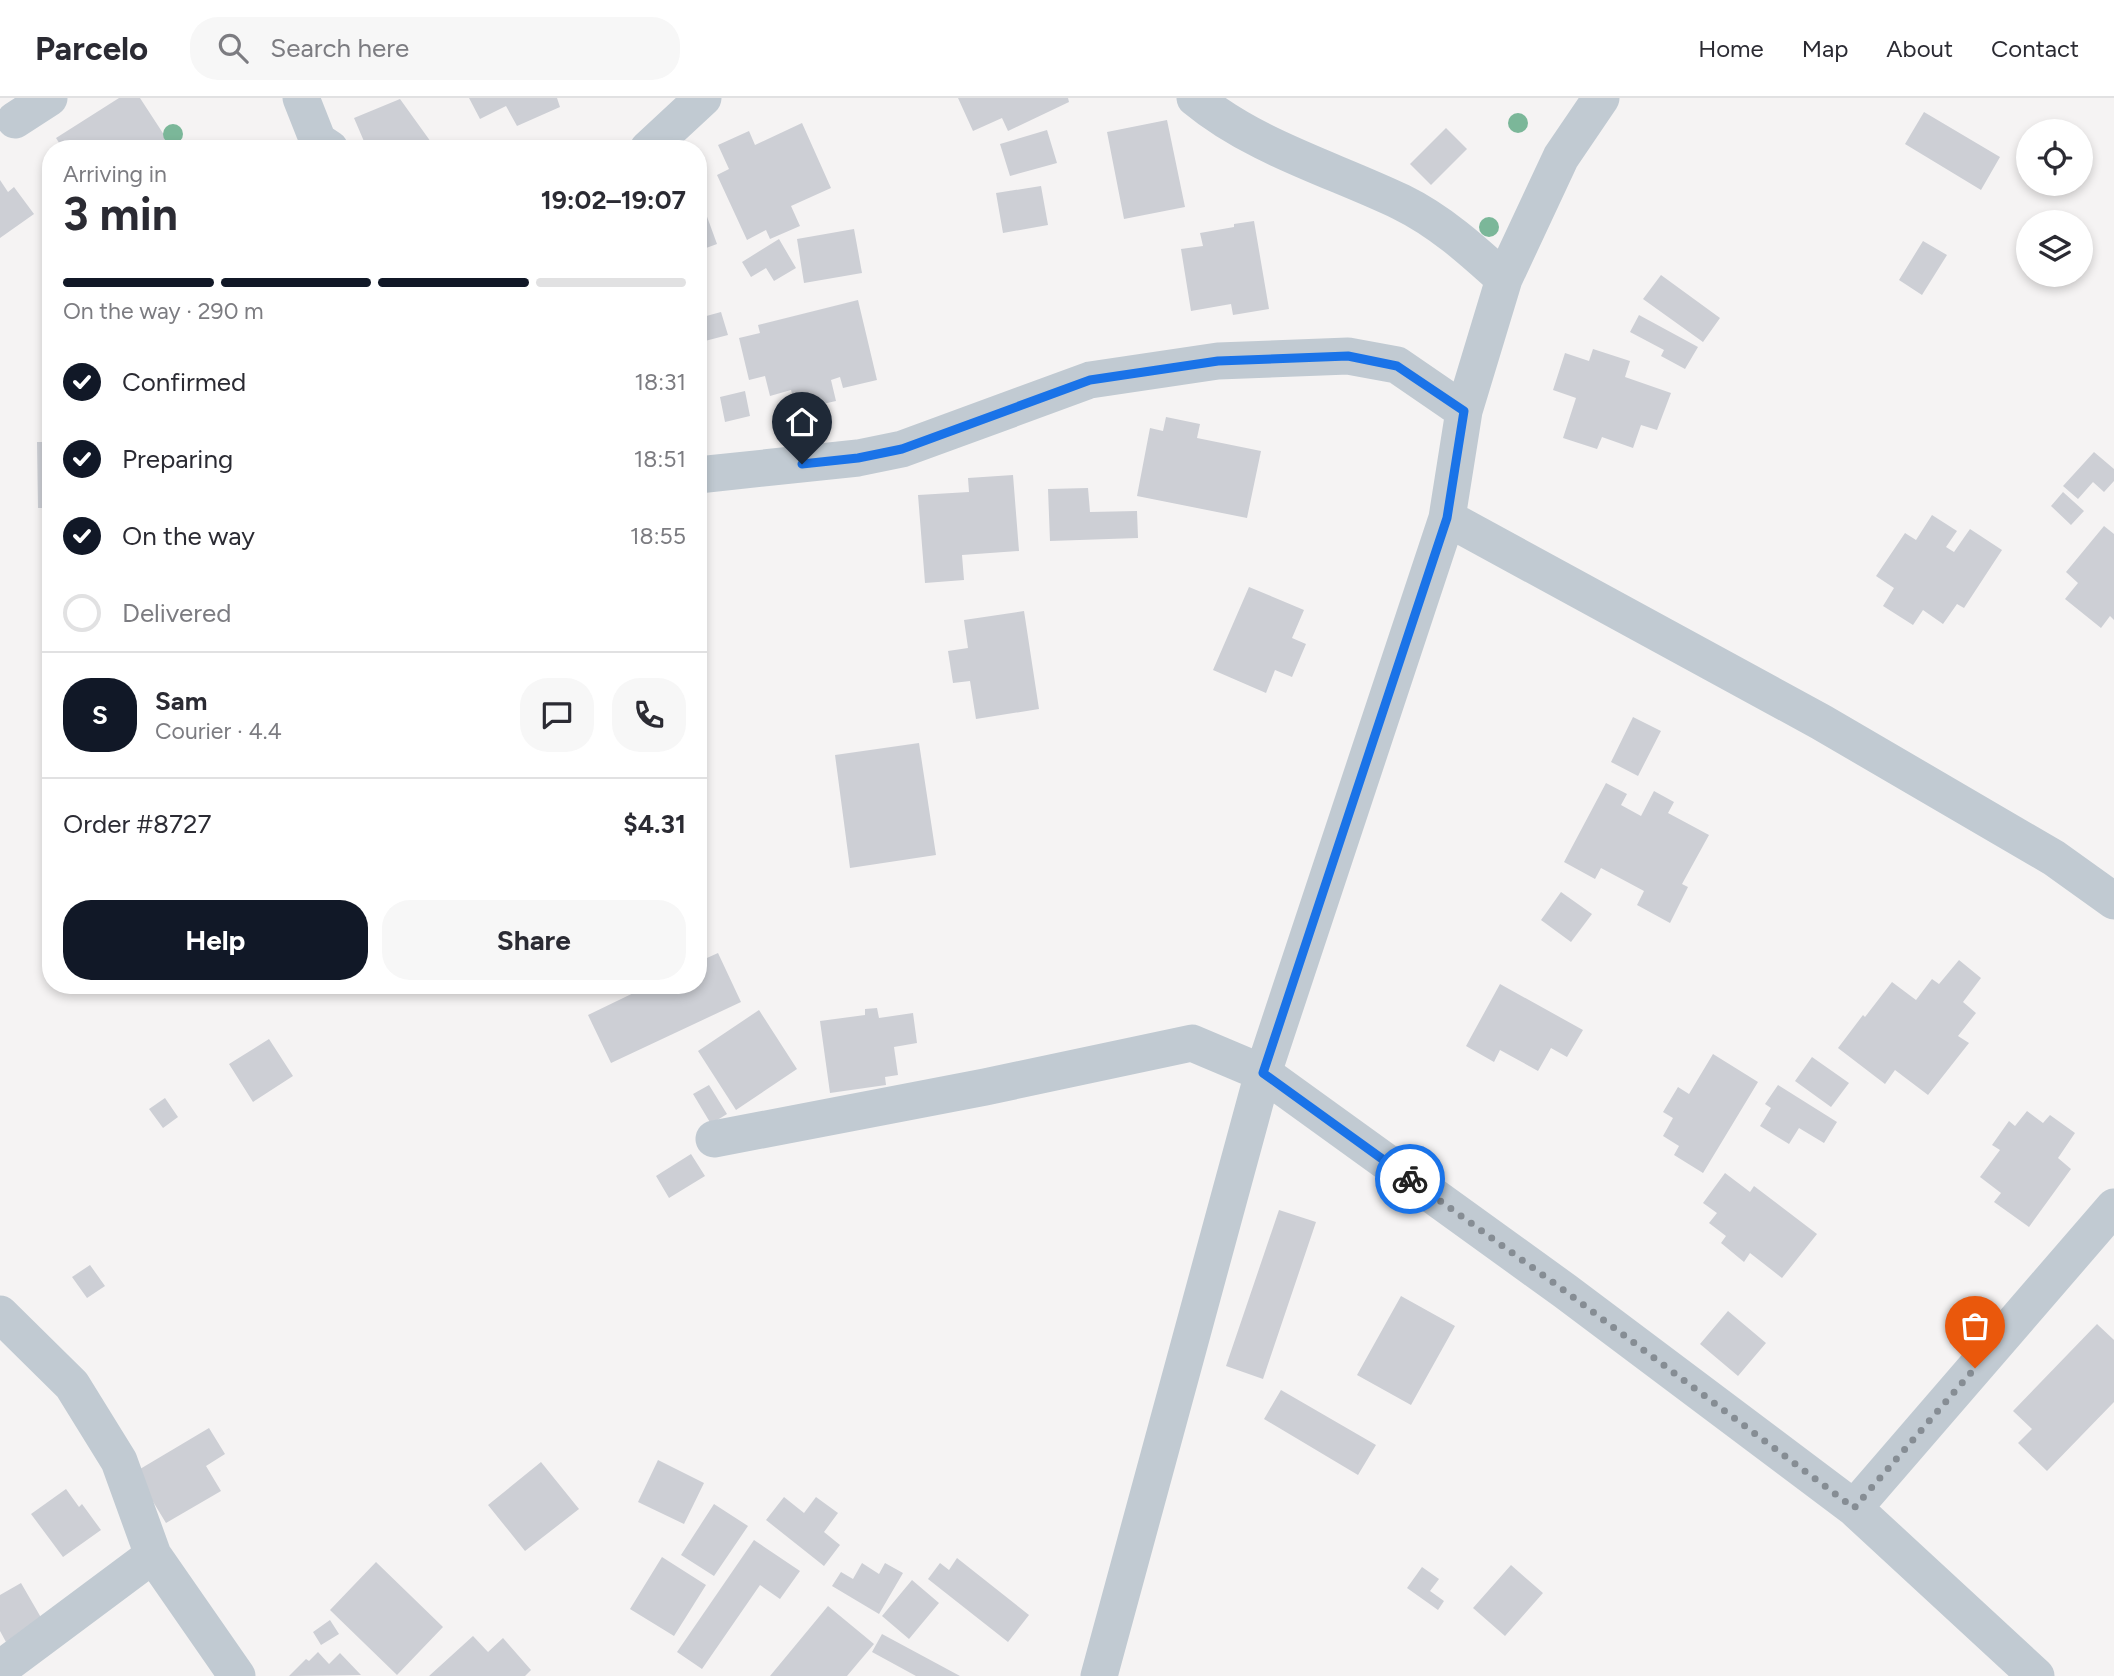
<!DOCTYPE html>
<html lang="en">
<head>
<meta charset="utf-8">
<style>
  :root { --surface:#fff; --page:#f7f7f7; --text:#2b2b33; --muted:#7c7c81; --line:#e1e1e2; --accent:#111827 }
  body { margin:0; font-family:Figtree,sans-serif; background:var(--page); color:var(--text); height:100vh; display:flex; flex-direction:column; font-size:26px; white-space:nowrap }
  * { box-sizing:border-box; margin:0 }
  p { font-size:23px; color:var(--muted) }
  .icon { flex:none; width:38px; height:38px; fill:none; stroke:currentColor; stroke-width:2; stroke-linecap:round; stroke-linejoin:round }
  .map { position:relative; flex:1; overflow:hidden }
  .details { position:absolute; left:42px; top:42px; width:665px; height:854px; display:flex; flex-direction:column; background:var(--surface); border-radius:28px; box-shadow:0 4px 10px #0003 }
  .details>* { flex:none }
  .controls { position:absolute; left:2016px; top:21px; display:grid; gap:14px }
  .controls a { display:grid; place-items:center; width:77px; height:77px; border-radius:50%; background:var(--surface); box-shadow:0 4px 10px #0003; font-size:35px }
  .pin { position:absolute; display:grid; place-items:center; width:60px; height:60px; color:#fff; margin:-72px -30px; border-radius:50% 50% 50% 0; rotate:-45deg; box-shadow:0 0 7px #0007 }
  .pin .icon { rotate:45deg }
  .courier { position:absolute; display:grid; place-items:center; width:70px; height:70px; margin:-35px; border:5px solid #1a73e8; border-radius:50%; background:#fff; color:#222; box-shadow:0 2px 9px #0007 }
  .head em { font-style:normal; font-weight:700 }
  .head div { display:flex; flex-direction:column-reverse }
  .head { display:flex; align-items:center; justify-content:space-between; height:119px; padding:0 21px }
  h1 { font-size:46px; font-weight:700; line-height:52px }
  .bar { display:grid; grid-template-columns:repeat(4,1fr); gap:10px 7px; align-content:center; height:84px; padding:0 21px }
  .bar i { height:9px; border-radius:5px; background:var(--line) }
  .bar .selected { background:var(--accent) }
  .bar p { grid-column:span 4 }
  .line { display:flex; align-items:center; gap:18px; padding:0 21px; border-top:2px solid var(--line) }
  .line div { flex:1 }
  .round { display:grid; place-items:center; flex:none; width:74px; height:74px; border-radius:28px; background:var(--page) }
  ol { padding:0 21px; list-style:none }
  li { display:flex; align-items:center; gap:21px; height:77px }
  li p { margin-inline-start:auto }
  li .icon { padding:7px; border-radius:50%; background:var(--accent); color:#fff; stroke-width:4 }
  li:last-child { color:var(--muted) }
  li i { width:38px; height:38px; border:4px solid var(--line); border-radius:50% }
  .primary-button { display:flex; gap:14px; margin-top:auto; padding:14px 21px }
  .primary-button a { flex:1; height:80px; border-radius:28px; background:var(--accent); color:#fff; font-size:28px; font-weight:700; line-height:80px; text-align:center }
  .primary-button a+a { background:var(--page); color:var(--text) }
  header { display:flex; align-items:center; gap:42px; box-sizing:border-box; height:98px; padding:0 35px; background:var(--surface); border-bottom:2px solid var(--line) }
  header strong { font-size:33px }
  nav { display:flex; gap:38px; margin-inline-start:auto; font-size:24px }
  .search { width:490px; height:63px; background:var(--page); display:flex; align-items:center; gap:18px; box-sizing:border-box; padding:0 24px; border-radius:28px; color:var(--muted); font-size:26px }
  .map>svg:first-child { display:block }
</style>
</head>
<body>
<header>
<strong>Parcelo</strong>
<div class="search"><svg class="icon" aria-label="search" viewBox="0 0 24 24"><circle cx="10" cy="10" r="6"/><path d="M15 15l6 6"/></svg>Search here</div>
<nav><a>Home</a><a>Map</a><a>About</a><a>Contact</a></nav>
</header>
<div class="map">
<svg width="2114" height="1578" viewBox="0 0 2114 1578">
  <rect width="100%" height="100%" fill="#f5f3f3"/>
  <path fill="#cdcfd5" d="M119 0H140L170 46 163 51H63L56 40Z
    M469 0H557L560 9 517 28 506 8 480 21Z
    M958 0H1068L1069 4 1008 33 1002 20 973 33Z
    M400 1 436 51H371L366 48 354 20Z
    M1924 14 2000 59 1981 92 1905 46Z
    M1167 22 1185 109 1124 121 1107 34Z
    M802 25 831 90 791 108 800 128 770 141 766 132 747 142 717 77 729 71 718 47 749 33 755 47Z
    M1446 30 1467 51 1431 87 1410 66Z
    M1047 32 1057 65 1010 78 1000 46Z
    M0 82 8 94 14 89 34 116 0 140Z
    M1041 88 1048 127 1003 135 996 95Z
    M698 94 717 146 698 153Z
    M1254 123 1269 211 1233 217 1231 206 1191 213 1181 151 1203 148 1200 135 1234 129V126Z
    M854 131 862 175 804 185 797 141Z
    M779 141 796 170 774 183 766 170 751 179 742 164Z
    M1923 143 1947 157 1922 197 1899 182Z
    M1661 177 1720 220 1703 244 1643 201Z
    M858 202 877 282 843 290 840 279 831 282 836 303 796 312 791 292 770 298 765 278 749 282 739 240 760 235 758 227Z
    M721 214 728 237 705 243 699 220Z
    M1639 217 1698 249 1685 271 1661 258 1664 252 1630 234Z
    M1593 251 1630 263 1625 279 1671 295 1657 332 1641 327 1633 350 1602 339 1597 351 1563 340 1576 300 1553 292 1565 255 1589 263Z
    M745 293 750 318 725 324 720 299Z
    M1166 319 1200 326 1197 340 1261 353 1247 420 1137 398 1150 330 1163 333Z
    M37 344H51V410H38Z
    M2094 354 2114 371V383L2104 394 2093 384 2078 401 2063 388Z
    M1013 377 1019 453 962 457 964 482 925 485 918 397 969 394 968 380Z
    M1088 390 1090 414 1137 413 1138 440 1050 443 1048 391Z
    M2063 394 2084 413 2071 427 2051 408Z
    M1932 417 1957 433 1946 449 1954 454 1970 431 2002 452 1964 510 1957 506 1943 526 1923 512 1913 527 1883 508 1894 490 1876 478 1905 435 1916 442Z
    M2104 428 2114 436V522L2110 518 2101 530 2065 501 2078 485 2066 474Z
    M1249 489 1304 512 1292 540 1306 546 1292 579 1275 572 1266 595 1213 572Z
    M1024 513 1039 611 976 621 970 583 953 585 948 553 968 550 964 522Z
    M1633 619 1661 633 1638 678 1611 664Z
    M919 645 936 757 850 770 835 657Z
    M1606 685 1627 696 1621 707 1641 718 1654 693 1674 704 1668 715 1709 737 1682 786 1688 789 1670 825 1637 807 1644 793 1601 770 1595 781 1564 764Z
    M1561 794 1592 816 1571 844 1541 822Z
    M718 855 741 904 611 965 588 917 650 887H698V864Z
    M1959 862 1981 880 1963 904 1976 915 1958 938 1969 945 1928 997 1895 972 1885 986 1838 950 1863 917 1865 919 1892 884 1916 902 1932 881 1939 886Z
    M1500 886 1583 932 1567 959 1551 950 1538 973 1500 952 1494 964 1466 948Z
    M877 910 879 920 913 915 917 945 894 949 898 977 885 979 886 987 830 995 820 923 865 917V911Z
    M759 912 797 971 736 1012 698 953Z
    M269 941 293 978 253 1004 229 966Z
    M1713 956 1758 984 1703 1075 1674 1057 1679 1048 1663 1038 1673 1020 1663 1014 1678 989 1689 996Z
    M1812 959 1849 985 1831 1009 1795 983Z
    M709 987 727 1016 711 1026 693 996Z
    M1778 987 1837 1024 1824 1045 1799 1030 1789 1046 1760 1028 1771 1010 1765 1006Z
    M165 1000 178 1019 163 1030 149 1011Z
    M2027 1013 2043 1025 2050 1017 2075 1035 2058 1060 2071 1071 2029 1129 1994 1104 2001 1095 1980 1079 2000 1052 1992 1047 2009 1023 2015 1028Z
    M691 1056 705 1078 669 1100 656 1078Z
    M1725 1075 1750 1094 1754 1088 1817 1136 1782 1180 1750 1155 1744 1164 1721 1145 1726 1138 1709 1125 1717 1115 1703 1105Z
    M1279 1112 1316 1124 1263 1281 1226 1268Z
    M90 1167 105 1188 87 1200 72 1179Z
    M1401 1198 1455 1228 1411 1307 1357 1277Z
    M1728 1213 1766 1245 1738 1278 1700 1246Z
    M2097 1226 2114 1242V1304L2047 1373 2018 1345 2032 1331 2013 1313Z
    M1281 1292 1376 1347 1358 1377 1264 1321Z
    M209 1330 225 1356 206 1368 221 1393 166 1425 135 1374Z
    M658 1362 704 1385 684 1426 638 1404Z
    M541 1364 579 1411 525 1453 488 1407Z
    M66 1391 79 1409 82 1406 101 1432 63 1459 31 1416Z
    M784 1399 804 1415 816 1399 838 1415 824 1434 840 1447 824 1468 766 1422Z
    M714 1406 748 1428 714 1478 681 1457Z
    M754 1442 800 1473 780 1501 760 1487 702 1571 677 1554Z
    M662 1459 706 1487 674 1538 630 1511Z
    M957 1460 1029 1517 1008 1544 928 1481 940 1465 949 1472Z
    M376 1464 443 1529 397 1577 330 1512Z
    M862 1465 879 1476 885 1465 903 1475 879 1516 832 1488 841 1474 853 1481Z
    M1511 1467 1543 1495 1505 1538 1473 1510Z
    M1422 1469 1439 1481 1430 1493 1444 1503 1438 1512 1407 1490Z
    M912 1482 939 1505 909 1541 882 1518Z
    M21 1485 43 1523 6 1544 0 1533V1497Z
    M828 1508 874 1546 847 1578H770Z
    M330 1522 339 1536 321 1547 313 1534Z
    M882 1536 960 1578H916L872 1554Z
    M473 1538 488 1554 503 1540 531 1572 525 1578H429Z
    M318 1554 329 1566 340 1555 361 1577 289 1578 306 1561 309 1563Z"/>
  <g fill="none" stroke-linecap="round" stroke-linejoin="round">
    <path stroke="#c1cad2" stroke-width="37" d="M301 0 318 43 330 51
      M1195 0C1254 49 1332 71 1401 104 1440 123 1472 152 1504 181
      M15 22 49 0
      M648 51 703 0
      M698 377 858 360 902 351 1090 282 1218 263 1348 258 1397 267 1464 313
      M1447 420 1821 624 2054 760 2114 803
      M714 1041 985 989 1192 945 1263 975 1565 1193 1854 1410 2036 1578
      M0 1216 72 1287 119 1363 153 1457 237 1578
      M1854 1410 2114 1109
      M0 1571 153 1457
      M1099 1578 1263 975 1447 420 1464 313 1504 181 1561 59 1601 0"/>
  </g>
  <g fill="#7bb799">
    <circle cx="1518" cy="25" r="10"/>
    <circle cx="173" cy="36" r="10"/>
    <circle cx="1489" cy="129" r="10"/>
  </g>
  <g fill="none" stroke-linecap="round" stroke-linejoin="round">
    <path stroke="#868d94" stroke-width="7" stroke-dasharray="0 12.6" d="M1410 1081 1565 1193 1854 1410 1975 1270"/>
    <path stroke="#1a73e8" stroke-width="9" d="M802 366 858 360 902 351 1090 282 1218 263 1348 258 1397 268 1464 313 1447 420 1263 975 1410 1081"/>
  </g>
</svg>
<div class="controls">
<a><svg class="icon" aria-label="locate" viewBox="0 0 24 24"><circle cx="12" cy="12" r="6"/><path d="M12 2v4M12 18v4M2 12h4M18 12h4"/></svg></a>
<a><svg class="icon" aria-label="layers" viewBox="0 0 24 24"><path d="M12 4l9 5-9 5-9-5zM3 14l9 5 9-5"/></svg></a>
</div>
<div class="pin" style="left:1975px;top:1270px;background:#ea580c"><svg class="icon" aria-label="bag" viewBox="0 0 24 24"><path d="M5 8h14l-1 12H6zM9 8a3 3 0 0 1 6 0"/></svg></div>
<div class="pin" style="left:802px;top:366px;background:#1f2937"><svg class="icon" aria-label="home" viewBox="0 0 24 24"><path d="M3 11l9-7 9 7M6 9v11h12V9"/></svg></div>
<div class="courier" style="left:1410px;top:1081px"><svg class="icon" aria-label="bike" viewBox="0 0 24 24"><circle cx="6" cy="16" r="4"/><circle cx="18" cy="16" r="4"/><path d="M6 16l4-8h5l3 8M10 8l3 8H6M13 5h3"/></svg></div>
<section class="details">
<div class="head"><div><h1>3 min</h1><p>Arriving in</p></div><em>19:02–19:07</em></div>
<div class="bar"><i class="selected"></i><i class="selected"></i><i class="selected"></i><i></i><p>On the way · 290 m</p></div>
<ol>
<li><svg class="icon" aria-label="check" viewBox="0 0 24 24"><path d="M5 12l5 5 9-10"/></svg>Confirmed<p>18:31</p></li>
<li><svg class="icon" aria-label="check" viewBox="0 0 24 24"><path d="M5 12l5 5 9-10"/></svg>Preparing<p>18:51</p></li>
<li><svg class="icon" aria-label="check" viewBox="0 0 24 24"><path d="M5 12l5 5 9-10"/></svg>On the way<p>18:55</p></li>
<li><i></i>Delivered</li>
</ol>
<div class="line" style="height:126px"><b class="round" style="background:var(--accent);color:#fff">S</b><div><b>Sam</b><p>Courier · 4.4</p></div><a class="round"><svg class="icon" aria-label="chat" viewBox="0 0 24 24"><path d="M4 5h16v11H9l-5 4z"/></svg></a><a class="round"><svg class="icon" aria-label="phone" viewBox="0 0 24 24"><path d="M5 4h4l2 5-3 2q2 4 5 5l2-3 5 2v4C11 20 4 13 5 4z"/></svg></a></div>
<div class="line" style="height:91px"><div>Order #8727</div><b>$4.31</b></div>
<div class="primary-button"><a>Help</a><a>Share</a></div>
</section>
</div>
</body>
</html>
